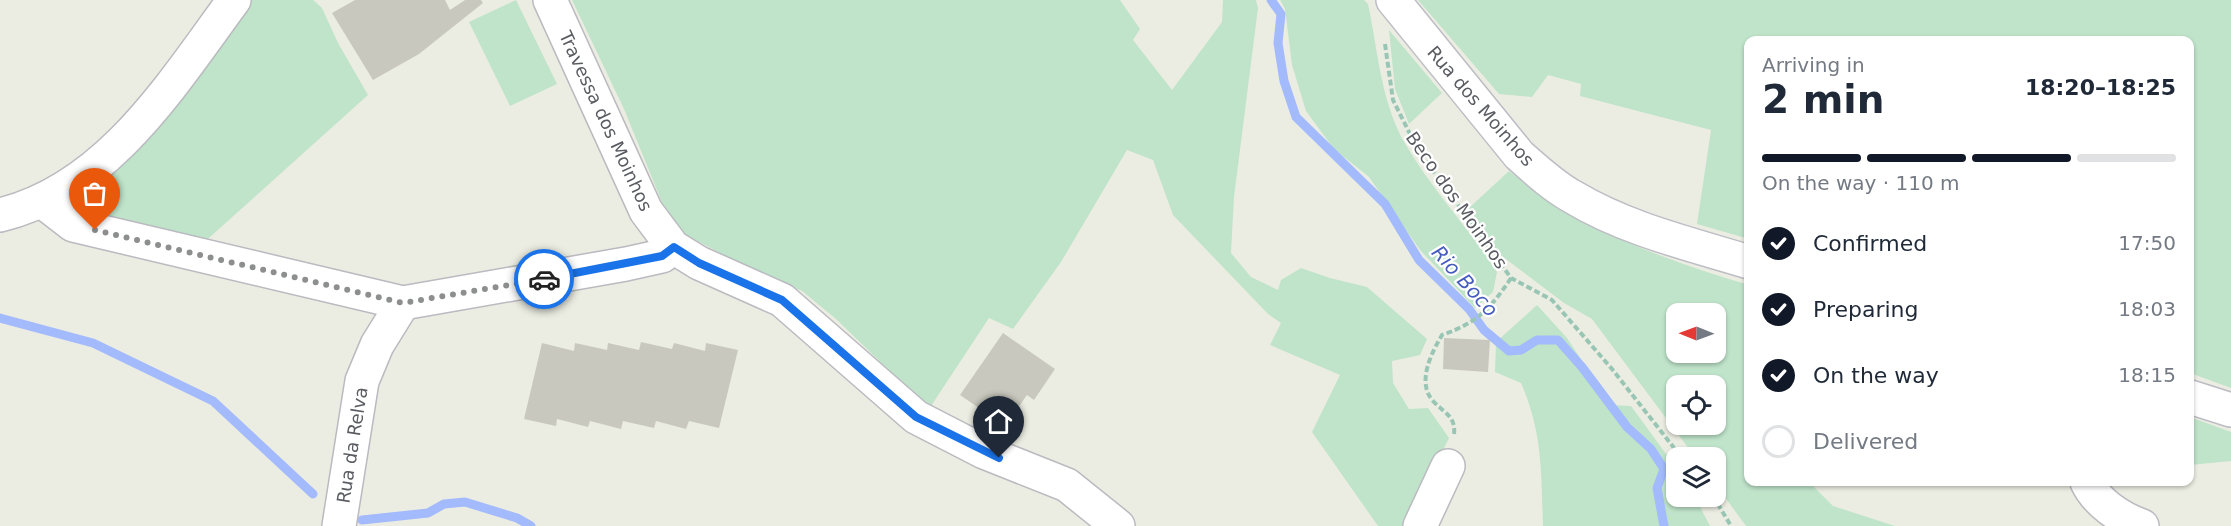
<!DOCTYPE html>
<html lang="en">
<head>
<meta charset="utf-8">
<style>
  :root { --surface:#fff; --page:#f6f6f7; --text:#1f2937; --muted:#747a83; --line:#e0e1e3; --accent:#111827 }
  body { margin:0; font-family:"DejaVu Sans",sans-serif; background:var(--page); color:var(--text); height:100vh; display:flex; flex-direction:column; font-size:22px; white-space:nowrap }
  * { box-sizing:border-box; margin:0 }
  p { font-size:20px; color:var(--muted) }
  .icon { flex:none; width:33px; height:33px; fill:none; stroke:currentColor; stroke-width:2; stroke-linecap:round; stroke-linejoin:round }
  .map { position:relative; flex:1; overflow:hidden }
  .sheet { position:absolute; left:1744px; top:36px; width:450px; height:450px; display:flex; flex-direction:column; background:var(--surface); border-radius:12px; box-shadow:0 2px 4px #0004 }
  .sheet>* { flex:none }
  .needle { width:39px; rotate:271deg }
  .controls { position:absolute; left:1666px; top:303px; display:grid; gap:12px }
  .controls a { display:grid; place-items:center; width:60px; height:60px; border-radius:12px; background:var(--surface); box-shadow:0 2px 4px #0004; font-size:30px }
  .pin { position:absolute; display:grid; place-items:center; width:51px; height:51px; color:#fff; margin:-62px -26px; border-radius:50% 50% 50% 0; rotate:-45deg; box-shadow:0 0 6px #0007 }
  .pin .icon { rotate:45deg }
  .courier { position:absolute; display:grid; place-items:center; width:60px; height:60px; margin:-30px; border:4px solid #1a73e8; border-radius:50%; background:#fff; color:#222; box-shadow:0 2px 8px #0007 }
  .overview em { font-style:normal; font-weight:800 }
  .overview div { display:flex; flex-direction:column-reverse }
  .overview { display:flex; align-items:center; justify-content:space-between; height:102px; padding:0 18px }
  h1 { font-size:39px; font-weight:800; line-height:45px }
  .bar { display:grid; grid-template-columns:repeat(4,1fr); gap:9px 6px; align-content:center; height:72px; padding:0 18px }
  .bar i { height:8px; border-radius:4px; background:var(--line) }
  .bar .selected { background:var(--accent) }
  .bar p { grid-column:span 4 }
  ol { padding:0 18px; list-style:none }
  li { display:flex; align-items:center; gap:18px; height:66px }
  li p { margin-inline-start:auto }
  li .icon { padding:6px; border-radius:50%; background:var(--accent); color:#fff; stroke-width:4 }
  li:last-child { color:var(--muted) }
  li i { width:33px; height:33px; border:3px solid var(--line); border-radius:50% }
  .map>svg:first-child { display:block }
</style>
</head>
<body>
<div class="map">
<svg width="2231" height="526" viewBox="0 0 2231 526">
  <rect width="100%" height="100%" fill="#ecede2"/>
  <path fill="#bfe4ca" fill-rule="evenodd" d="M243 0H313L322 8 338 43 368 95 200 246 88 218 77 208V195Z
    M516 0 557 84 510 106 469 22Z
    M572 0H1120L1140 29 1133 40 1172 90 1222 22 1223 0H1256L1258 8 1234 197 1231 253 1251 277 1278 290 1281 280 1301 268 1330 278 1367 287 1427 339 1420 355 1392 361 1393 383 1409 409 1428 408 1449 438 1406 526H1378L1312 432 1340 375 1270 345 1281 323 1268 314 1173 215 1153 160 1127 150 1061 262 1013 329 989 318 929 409 836 319 802 291 753 270 682 233 668 217 624 109Z
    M1280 0H1364L1368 4C1378 51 1381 104 1406 145 1432 190 1469 228 1497 272L1493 292 1475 308 1420 250 1369 177 1334 149 1306 111 1292 65 1285 9Z
    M1418 0H2231V388L2190 373V40H1749V239L1697 224 1711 130 1580 96 1581 84 1548 75 1532 97 1499 94Z
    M1389 30 1442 93 1409 124 1395 89Z
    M1509 171C1577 228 1664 260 1749 285V482H1809L1833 506 1895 526H1746L1716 485V458L1695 457 1592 319 1564 303 1498 253 1469 208ZM1677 314H1716V352H1677ZM1677 386H1716V424H1677Z
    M1537 305 1567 338 1611 405 1631 406 1677 469V496L1695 497 1710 526H1543C1541 472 1543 434 1521 383L1495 372 1496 342Z
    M2190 417 2231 432V461L2190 465Z"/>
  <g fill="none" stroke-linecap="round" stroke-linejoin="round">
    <path stroke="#a3bafc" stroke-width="9" d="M1271 0 1281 14 1278 43 1284 81 1296 117 1385 204 1419 260 1469 309 1484 330 1509 351 1521 350 1537 340H1558L1582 367 1627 427 1651 449 1664 469 1657 488 1664 526
      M0 318 93 343 213 401 313 494
      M362 520 428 513 444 504 465 502 517 518 531 526"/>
  </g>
  <path fill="#c8c8be" d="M355 0H445L450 10 465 0H481L483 3 419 54 373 80 332 13Z
    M1003 333 1055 369 1034 400 1027 395 1005 426 960 395Z
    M1444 338 1490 340 1488 372 1443 369Z
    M641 342 672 349 674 343 705 351 706 343 738 350 719 428 689 421 686 429 656 421 654 428 623 421 621 429 590 421 588 427 557 419 556 426 524 419 542 343 574 351 575 343 607 350 608 343 639 350Z"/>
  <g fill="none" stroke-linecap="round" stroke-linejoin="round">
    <g stroke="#babac0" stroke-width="36">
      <path id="street" d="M550 0 646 211 673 247 699 263 782 300 916 417 984 452 1067 485 1118 526
        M42 201 73 225 403 303 626 264 662 256 673 247
        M0 215C108 189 172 84 234 0
        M2087 482C2097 503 2120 518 2142 526
        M339 526 362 381 377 345 403 303
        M1420 526 1448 466"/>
    </g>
    <g stroke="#bdbdc5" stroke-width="36">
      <path id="secondary" d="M1393 0 1519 155C1536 170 1553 186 1573 197 1626 229 1690 244 1749 262
        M2190 397 2231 410"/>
    </g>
    <path stroke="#99c6b4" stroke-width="4" stroke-dasharray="6 3" stroke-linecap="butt" d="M1385 44 1393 100 1410 134 1432 169 1511 278 1552 300 1612 369 1682 458
      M1454 434C1456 416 1444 413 1433 401 1416 382 1432 352 1442 335 1477 323 1491 308 1511 278
      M1713 496 1731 526"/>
    <use href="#street" stroke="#fff" stroke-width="33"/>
    <use href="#secondary" stroke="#fff" stroke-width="33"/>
  </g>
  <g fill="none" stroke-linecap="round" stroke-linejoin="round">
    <path stroke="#8d8f8f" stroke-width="6" stroke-dasharray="0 10.8" d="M95 230 403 303 544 279"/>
    <path stroke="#1a73e8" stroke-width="8" d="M544 279 662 256 674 247 699 263 782 300 916 417 999 458"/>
  </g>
  <g text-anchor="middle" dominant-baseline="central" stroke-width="4.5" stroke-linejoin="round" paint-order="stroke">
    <g font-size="18" fill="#5a5c62" stroke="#fff">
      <text transform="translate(1481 106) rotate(49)">Rua dos Moinhos</text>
      <text transform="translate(606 121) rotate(65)">Travessa dos Moinhos</text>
      <text transform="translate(1457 200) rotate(55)">Beco dos Moinhos</text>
      <text transform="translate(352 445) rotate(-81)">Rua da Relva</text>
    </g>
    <g font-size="20" font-style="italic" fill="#465cbf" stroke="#fff">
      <text transform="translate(1465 281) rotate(48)">Rio Boco</text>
    </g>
  </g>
</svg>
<div class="controls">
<a><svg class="needle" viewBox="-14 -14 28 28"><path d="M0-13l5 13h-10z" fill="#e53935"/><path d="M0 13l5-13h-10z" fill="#747a83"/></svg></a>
<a><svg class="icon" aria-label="locate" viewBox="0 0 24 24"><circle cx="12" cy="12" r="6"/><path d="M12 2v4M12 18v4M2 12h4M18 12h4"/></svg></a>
<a><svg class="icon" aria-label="layers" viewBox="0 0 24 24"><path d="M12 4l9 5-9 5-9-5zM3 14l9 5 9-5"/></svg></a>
</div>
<div class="pin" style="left:95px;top:230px;background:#ea580c"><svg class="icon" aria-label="bag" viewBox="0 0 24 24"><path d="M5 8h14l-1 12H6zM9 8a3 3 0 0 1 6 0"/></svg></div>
<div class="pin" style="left:999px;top:458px;background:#1f2937"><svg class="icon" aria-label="home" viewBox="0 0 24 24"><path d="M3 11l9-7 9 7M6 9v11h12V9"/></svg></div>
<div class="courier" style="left:544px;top:279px"><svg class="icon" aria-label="car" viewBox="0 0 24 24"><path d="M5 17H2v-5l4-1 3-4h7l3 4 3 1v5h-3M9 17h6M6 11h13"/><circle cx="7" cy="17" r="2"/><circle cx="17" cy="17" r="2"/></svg></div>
<section class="sheet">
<div class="overview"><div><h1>2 min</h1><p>Arriving in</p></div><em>18:20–18:25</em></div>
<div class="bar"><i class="selected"></i><i class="selected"></i><i class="selected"></i><i></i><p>On the way · 110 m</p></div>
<ol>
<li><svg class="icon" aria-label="check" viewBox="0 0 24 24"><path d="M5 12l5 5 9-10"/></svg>Confirmed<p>17:50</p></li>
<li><svg class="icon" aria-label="check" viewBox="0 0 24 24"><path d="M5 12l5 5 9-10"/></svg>Preparing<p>18:03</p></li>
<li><svg class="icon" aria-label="check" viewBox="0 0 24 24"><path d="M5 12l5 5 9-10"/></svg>On the way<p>18:15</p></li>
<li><i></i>Delivered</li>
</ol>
</section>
</div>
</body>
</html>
